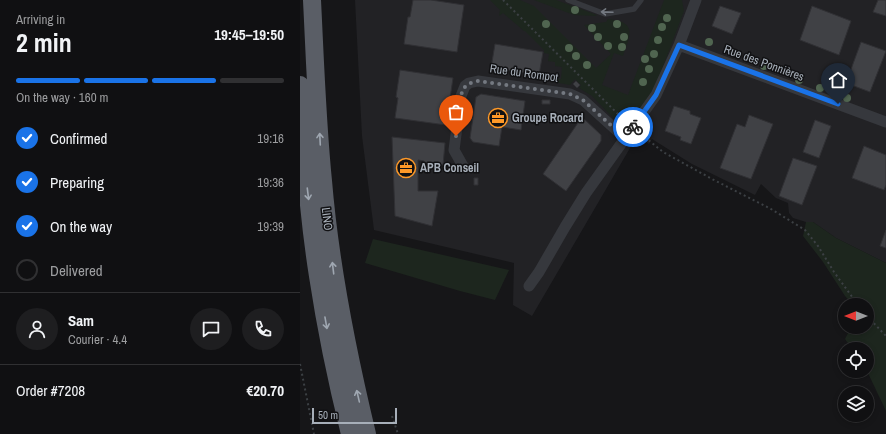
<!DOCTYPE html>
<html lang="en">
<head>
<meta charset="utf-8">
<style>
  :root { --surface:#101012; --page:#1e1e20; --text:#f1f3f6; --muted:#9c9d9f; --line:#303032; --accent:#1a73e8 }
  body { margin:0; font-family:"Archivo Narrow",sans-serif; background:var(--page); color:var(--text); height:100vh; display:flex; flex-direction:column; font-size:15px; white-space:nowrap }
  * { box-sizing:border-box; margin:0 }
  p { font-size:13px; color:var(--muted) }
  .icon { flex:none; width:22px; height:22px; fill:none; stroke:currentColor; stroke-width:2; stroke-linecap:round; stroke-linejoin:round }
  .map { position:relative; flex:1; overflow:hidden }
  .side { display:flex; flex-direction:column; background:var(--surface); width:300px }
  .side>* { flex:none }
  .needle { width:26px; rotate:270deg }
  .buttons { position:absolute; left:538px; top:298px; display:grid; gap:8px }
  .buttons a { display:grid; place-items:center; width:36px; height:36px; border-radius:50%; background:var(--surface); box-shadow:0 2px 6px #0003,0 0 0 1px var(--line); font-size:20px }
  .scale { position:absolute; left:12px; bottom:10px; width:85px; box-sizing:border-box; padding-left:4px; border:2px solid #a7afb9; border-top:0; font-size:11px; line-height:14px; white-space:nowrap; color:#a7afb9; -webkit-text-stroke:3px #111113; paint-order:stroke }
  .pin { position:absolute; display:grid; place-items:center; width:34px; height:34px; color:#fff; margin:-41px -17px; border-radius:50% 50% 50% 0; rotate:-45deg; box-shadow:0 0 4px #0007 }
  .pin .icon { rotate:45deg }
  .courier { position:absolute; display:grid; place-items:center; width:40px; height:40px; margin:-20px; border:3px solid #1a73e8; border-radius:50%; background:#fff; color:#222; box-shadow:0 1px 5px #0007 }
  .overview em { font-style:normal; font-weight:700 }
  .overview div { display:flex; flex-direction:column-reverse }
  .overview { display:flex; align-items:center; justify-content:space-between; height:68px; padding:0 16px }
  h1 { font-size:26px; font-weight:700; line-height:30px }
  .bar { display:grid; grid-template-columns:repeat(4,1fr); gap:6px 4px; align-content:center; height:48px; padding:0 16px }
  .bar i { height:5px; border-radius:3px; background:var(--line) }
  .bar .selected { background:var(--accent) }
  .bar p { grid-column:span 4 }
  .line { display:flex; align-items:center; gap:10px; padding:0 16px; border-top:1px solid var(--line) }
  .line div { flex:1 }
  .round { display:grid; place-items:center; flex:none; width:42px; height:42px; border-radius:21px; background:var(--page) }
  ol { padding:0 16px; list-style:none }
  li { display:flex; align-items:center; gap:12px; height:44px }
  li p { margin-inline-start:auto }
  li .icon { padding:4px; border-radius:50%; background:var(--accent); color:#fff; stroke-width:4 }
  li:last-child { color:var(--muted) }
  li i { width:22px; height:22px; border:2px solid var(--line); border-radius:50% }
  main { display:flex; flex:1; min-height:0 }
  .map>svg:first-child { display:block }
</style>
</head>
<body>
<main>
<section class="side">
<div class="overview"><div><h1>2 min</h1><p>Arriving in</p></div><em>19:45–19:50</em></div>
<div class="bar"><i class="selected"></i><i class="selected"></i><i class="selected"></i><i></i><p>On the way · 160 m</p></div>
<ol>
<li><svg class="icon" aria-label="check" viewBox="0 0 24 24"><path d="M5 12l5 5 9-10"/></svg>Confirmed<p>19:16</p></li>
<li><svg class="icon" aria-label="check" viewBox="0 0 24 24"><path d="M5 12l5 5 9-10"/></svg>Preparing<p>19:36</p></li>
<li><svg class="icon" aria-label="check" viewBox="0 0 24 24"><path d="M5 12l5 5 9-10"/></svg>On the way<p>19:39</p></li>
<li><i></i>Delivered</li>
</ol>
<div class="line" style="height:72px"><a class="round"><svg class="icon" aria-label="person" viewBox="0 0 24 24"><circle cx="12" cy="8" r="4"/><path d="M4 21q1-7 8-7t8 7"/></svg></a><div><b>Sam</b><p>Courier · 4.4</p></div><a class="round"><svg class="icon" aria-label="chat" viewBox="0 0 24 24"><path d="M4 5h16v11H9l-5 4z"/></svg></a><a class="round"><svg class="icon" aria-label="phone" viewBox="0 0 24 24"><path d="M5 4h4l2 5-3 2q2 4 5 5l2-3 5 2v4C11 20 4 13 5 4z"/></svg></a></div>
<div class="line" style="height:52px"><div>Order #7208</div><b>€20.70</b></div>
</section>
<div class="map">
<svg width="586" height="434" viewBox="0 0 586 434">
  <rect width="100%" height="100%" fill="#161618"/>
  <path fill="#222225" d="M55 0H586V263L536 238 513 222H506L493 218 489 213 488 203 476 198 461 184 455 195 392 164 352 139 349 144 337 136 232 316 213 305 214 263 74 230 62 136Z"/>
  <path fill="#1d261e" d="M190 0H220L234 6 296 68 311 54 284 25 306 22 308 19C338 22 330 35 323 56L314 53 302 85 328 95 364 0H382L384 11 356 85 341 108 329 116 314 119 292 96 279 88 281 85 275 79 270 85 254 82V79H261L262 67 255 66V62L248 61 249 54 244 53V50L225 31H224L203 13 199 16 200 10Z
    M234 0H256L297 15 295 16 274 15Z
    M506 222H513L536 238 586 263V411L567 371V349H552L545 339 551 327H567V305H553L545 296 523 262 503 236Z
    M73 239 209 270 195 300 160 291 65 263Z"/>
  <path fill="#404145" stroke="#303034" d="M113 0H131L164 5 157 52 104 44 108 17H110Z
    M578 0H586V16L573 12Z
    M420 6 441 13 432 34 412 26Z
    M512 6 551 21 539 55 500 40Z
    M561 42 586 51 570 92 546 83Z
    M195 44 243 52 239 75 191 68Z
    M100 70 153 78 146 125 95 118 98 98 96 97Z
    M276 81 280 85 277 88 273 84Z
    M181 94 225 101 221 130 202 127 199 146 173 142 170 138 176 97Z
    M242 100H250V104H242Z
    M374 106 390 111V114L401 118 391 144 380 140 381 137 365 131Z
    M449 115 473 124 451 179 420 168 437 124 445 127Z
    M282 117 301 135V141L266 191 243 174Z
    M515 120 531 126 519 158 503 152Z
    M92 137 145 143 143 165 123 163 124 161 118 160V191H138L132 226 95 216Z
    M564 146 586 155V185L584 190 552 178Z
    M493 158 517 166 502 205 479 196Z
    M174 178H178V185H174Z
    M586 230V248L580 246Z"/>
  <g fill="none" stroke-linecap="round" stroke-linejoin="round">
    <path stroke="#3c4044" stroke-width="2" stroke-dasharray="2 3" stroke-linecap="butt" d="M203 0 325 121
      M341 134 363 152 412 179 471 209 505 230 518 246 534 272 558 305
      M567 316 586 336
      M0 364 14 434
      M92 416 98 434"/>
    <path stroke="#36383d" stroke-width="5.5" d="M268 0 305 14 334 9 341 0"/>
    <path stroke="#36383d" stroke-width="11" d="M379 45 586 122
      M163 166 154 150 161 96 165 86 169 83 178 81 270 94 283 100 325 138
      M229 286 239 272 265 227 286 193 356 95 379 45 396 0"/>
    <path stroke="#5a5e66" stroke-width="18" d="M12 0C15 60 17 121 23 181 30 266 47 351 67 434
      M0 85C4 149 8 213 18 276 26 329 37 382 50 434"/>
  </g>
  <g fill="#506550">
    <circle cx="275" cy="10" r="4"/>
    <circle cx="367" cy="18" r="4"/>
    <circle cx="246" cy="24" r="4"/>
    <circle cx="317" cy="24" r="4"/>
    <circle cx="362" cy="27" r="4"/>
    <circle cx="292" cy="28" r="4"/>
    <circle cx="298" cy="37" r="4"/>
    <circle cx="324" cy="37" r="4"/>
    <circle cx="358" cy="40" r="4"/>
    <circle cx="409" cy="42" r="4"/>
    <circle cx="308" cy="46" r="4"/>
    <circle cx="322" cy="47" r="4"/>
    <circle cx="269" cy="48" r="4"/>
    <circle cx="354" cy="54" r="4"/>
    <circle cx="276" cy="56" r="4"/>
    <circle cx="345" cy="59" r="4"/>
    <circle cx="287" cy="65" r="4"/>
    <circle cx="464" cy="66" r="4"/>
    <circle cx="349" cy="69" r="4"/>
    <circle cx="499" cy="80" r="4"/>
    <circle cx="343" cy="82" r="4"/>
    <circle cx="520" cy="88" r="4"/>
    <circle cx="547" cy="98" r="4"/>
  </g>
  <defs><path id="oneway-shaft" d="M-6 0H5M1.5-3L5.5 0L1.5 3" fill="none" stroke-width="1.6" stroke-linecap="round" stroke-linejoin="round"/></defs>
  <use stroke="#747981" href="#oneway-shaft" transform="translate(307 12) rotate(-178)"/>
  <g stroke="#9fa7b1">
    <use href="#oneway-shaft" transform="translate(20 139) rotate(-93)"/>
    <use href="#oneway-shaft" transform="translate(8 194) rotate(83)"/>
    <use href="#oneway-shaft" transform="translate(33 268) rotate(-97)"/>
    <use href="#oneway-shaft" transform="translate(26 323) rotate(80)"/>
    <use href="#oneway-shaft" transform="translate(58 396) rotate(-103)"/>
  </g>
  <g fill="none" stroke-linecap="round" stroke-linejoin="round">
    <path stroke="#747981" stroke-width="4" stroke-dasharray="0 7.2" d="M156 136 162 91C166 84 170 83 178 81L270 94 283 100 325 138 333 127"/>
    <path stroke="#1a73e8" stroke-width="5" d="M333 127 356 95 379 45 538 104"/>
  </g>
  <defs>
    <g id="office-ring" transform="scale(1)"><circle r="9.5" fill="#111113" stroke="#fe9928" stroke-width="1.5"/><path d="M-6-3h4V-5.5h4V-3h4V5H-6ZM-1-4.5V-3h2v-1.5ZM-6 0V1H6V0Z" fill="#fe9928"/></g>
  </defs>
  <g fill-rule="evenodd">
    <use href="#office-ring" x="198" y="118"/>
    <use href="#office-ring" x="106" y="168"/>
  </g>
  <g text-anchor="middle" dominant-baseline="central" stroke-width="3" stroke-linejoin="round" paint-order="stroke">
    <g font-size="12" fill="#a7afb9" stroke="#111113">
      <text transform="translate(464 63) rotate(20)">Rue des Ponnières</text>
      <text transform="translate(224 73) rotate(8)">Rue du Rompot</text>
      <text transform="translate(27 219) rotate(83)">LINO</text>
    </g>
    <g font-size="12" font-weight="bold" fill="#a7afb9" stroke="#111113" text-anchor="start">
      <text x="212" y="118">Groupe Rocard</text>
      <text x="120" y="168">APB Conseil</text>
    </g>
  </g>
</svg>
<div class="buttons">
<a><svg class="needle" viewBox="-14 -14 28 28"><path d="M0-13l5 13h-10z" fill="#e53935"/><path d="M0 13l5-13h-10z" fill="#9c9d9f"/></svg></a>
<a><svg class="icon" aria-label="locate" viewBox="0 0 24 24"><circle cx="12" cy="12" r="6"/><path d="M12 2v4M12 18v4M2 12h4M18 12h4"/></svg></a>
<a><svg class="icon" aria-label="layers" viewBox="0 0 24 24"><path d="M12 4l9 5-9 5-9-5zM3 14l9 5 9-5"/></svg></a>
</div>
<div class="scale">50 m</div>
<div class="pin" style="left:156px;top:136px;background:#ea580c"><svg class="icon" aria-label="bag" viewBox="0 0 24 24"><path d="M5 8h14l-1 12H6zM9 8a3 3 0 0 1 6 0"/></svg></div>
<div class="pin" style="left:538px;top:104px;background:#1f2937"><svg class="icon" aria-label="home" viewBox="0 0 24 24"><path d="M3 11l9-7 9 7M6 9v11h12V9"/></svg></div>
<div class="courier" style="left:333px;top:127px"><svg class="icon" aria-label="bike" viewBox="0 0 24 24"><circle cx="6" cy="16" r="4"/><circle cx="18" cy="16" r="4"/><path d="M6 16l4-8h5l3 8M10 8l3 8H6M13 5h3"/></svg></div>
</div>
</main>
</body>
</html>
